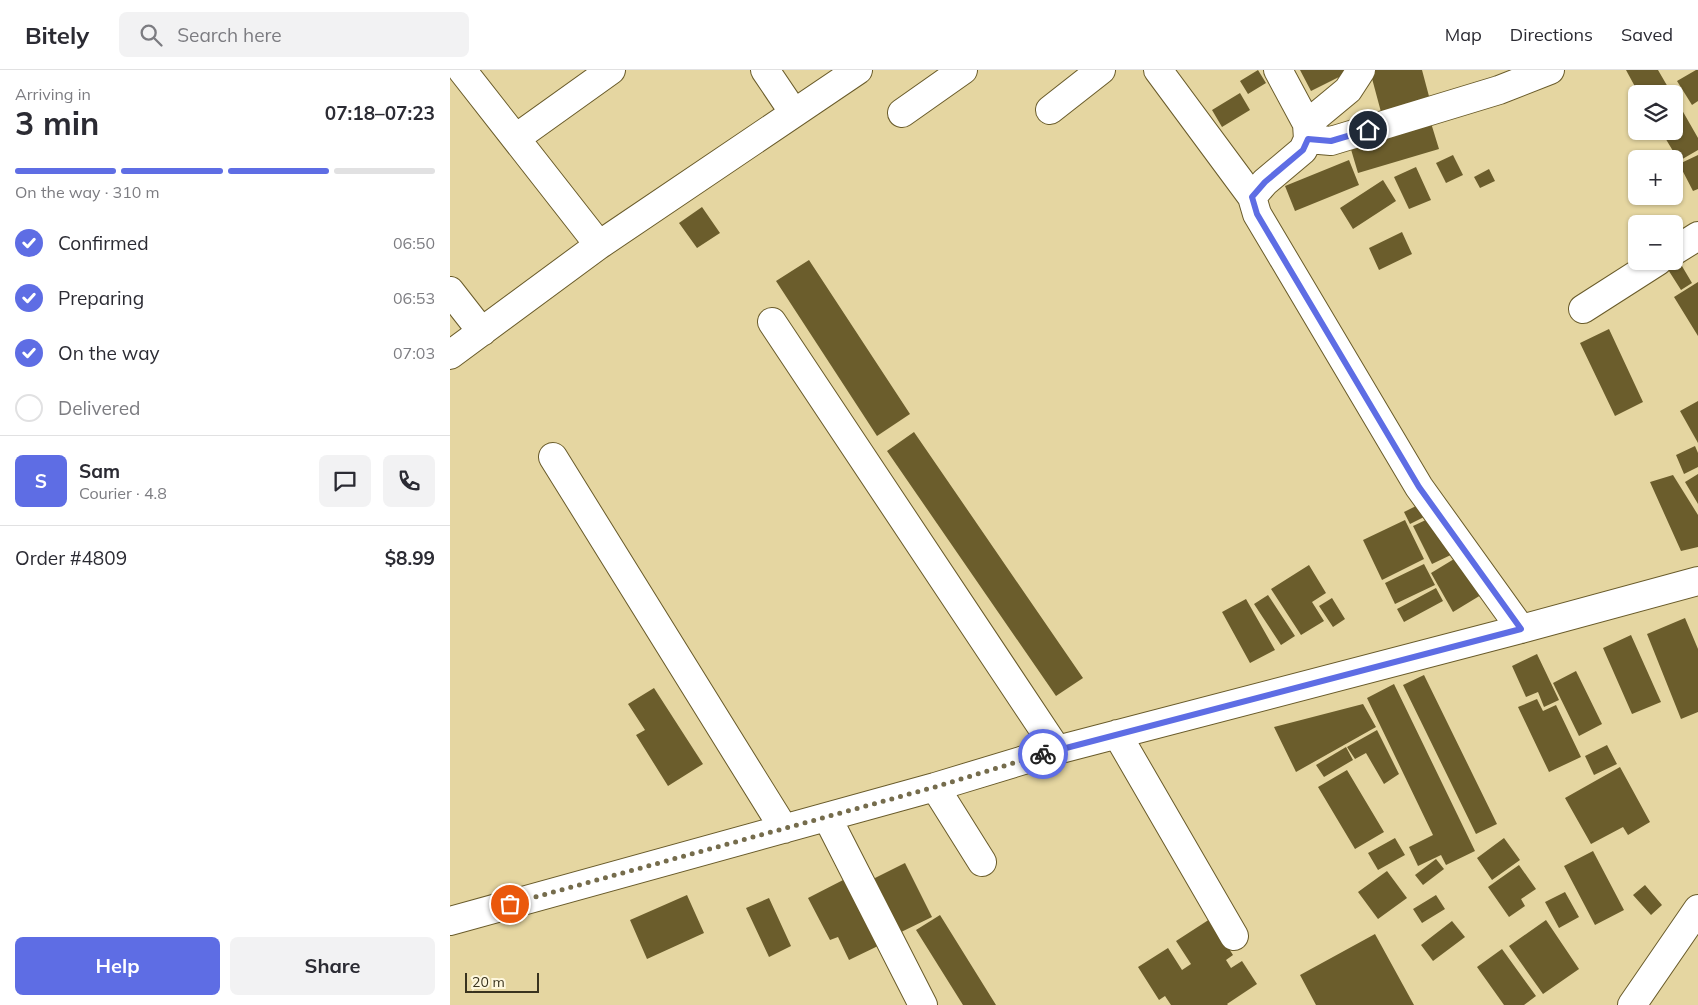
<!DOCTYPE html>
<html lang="en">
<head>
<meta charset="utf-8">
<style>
  :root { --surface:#fff; --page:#f2f2f3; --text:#2b2b33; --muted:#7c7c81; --line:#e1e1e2; --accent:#5e6de4 }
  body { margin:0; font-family:Mulish,sans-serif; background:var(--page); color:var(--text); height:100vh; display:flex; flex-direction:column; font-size:19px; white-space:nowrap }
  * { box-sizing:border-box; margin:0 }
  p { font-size:16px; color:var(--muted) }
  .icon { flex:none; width:28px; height:28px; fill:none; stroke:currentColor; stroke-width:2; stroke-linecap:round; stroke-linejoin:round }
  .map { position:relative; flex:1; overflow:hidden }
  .details { display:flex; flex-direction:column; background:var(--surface); width:450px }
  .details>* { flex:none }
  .tools { position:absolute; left:1178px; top:15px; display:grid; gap:10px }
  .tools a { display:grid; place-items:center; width:55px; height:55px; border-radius:8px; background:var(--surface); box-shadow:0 1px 4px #0004; font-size:25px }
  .scale { position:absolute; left:15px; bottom:12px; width:74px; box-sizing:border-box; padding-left:5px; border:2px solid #39331e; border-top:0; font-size:14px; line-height:18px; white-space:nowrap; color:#39331e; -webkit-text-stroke:4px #fef7dd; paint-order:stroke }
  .pin { position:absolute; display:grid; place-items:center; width:42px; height:42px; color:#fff; margin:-21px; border:2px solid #fff; border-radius:50%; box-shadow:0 1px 5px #0007 }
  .courier { position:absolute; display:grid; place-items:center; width:50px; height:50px; margin:-25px; border:4px solid #5e6de4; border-radius:50%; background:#fff; color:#222; box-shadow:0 1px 6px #0007 }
  .headline em { font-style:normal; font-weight:700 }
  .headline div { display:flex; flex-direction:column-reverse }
  .headline { display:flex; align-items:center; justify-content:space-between; height:85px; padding:0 15px }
  h1 { font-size:32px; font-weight:700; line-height:38px }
  .bar { display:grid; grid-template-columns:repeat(4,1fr); gap:8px 5px; align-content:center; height:60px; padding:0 15px }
  .bar i { height:6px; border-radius:4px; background:var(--line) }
  .bar .active { background:var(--accent) }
  .bar p { grid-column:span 4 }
  .line { display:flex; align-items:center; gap:12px; padding:0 15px; border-top:1px solid var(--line) }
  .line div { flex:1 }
  .round { display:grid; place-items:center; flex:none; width:52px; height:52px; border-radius:8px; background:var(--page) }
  ol { padding:0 15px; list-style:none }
  li { display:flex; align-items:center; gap:15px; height:55px }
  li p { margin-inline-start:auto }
  li .icon { padding:5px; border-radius:50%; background:var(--accent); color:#fff; stroke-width:4 }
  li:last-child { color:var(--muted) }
  li i { width:28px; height:28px; border:2px solid var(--line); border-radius:50% }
  .primary-button { display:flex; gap:10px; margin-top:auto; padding:10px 15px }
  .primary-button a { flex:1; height:58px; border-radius:8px; background:var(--accent); color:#fff; font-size:20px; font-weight:700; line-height:58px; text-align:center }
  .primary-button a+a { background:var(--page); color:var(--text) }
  header { display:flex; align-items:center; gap:30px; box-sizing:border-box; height:70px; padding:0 25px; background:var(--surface); border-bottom:1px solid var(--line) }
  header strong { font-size:24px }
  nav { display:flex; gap:28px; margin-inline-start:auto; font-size:18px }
  .search { width:350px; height:45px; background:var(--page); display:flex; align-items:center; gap:12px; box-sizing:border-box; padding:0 18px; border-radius:8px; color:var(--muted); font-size:19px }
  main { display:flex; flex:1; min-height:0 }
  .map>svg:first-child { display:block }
</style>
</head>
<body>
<header>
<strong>Bitely</strong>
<div class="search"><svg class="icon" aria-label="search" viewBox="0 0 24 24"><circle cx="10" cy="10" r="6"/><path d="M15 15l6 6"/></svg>Search here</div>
<nav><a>Map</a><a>Directions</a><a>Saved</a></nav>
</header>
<main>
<section class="details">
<div class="headline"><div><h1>3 min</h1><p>Arriving in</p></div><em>07:18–07:23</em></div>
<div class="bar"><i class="active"></i><i class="active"></i><i class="active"></i><i></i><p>On the way · 310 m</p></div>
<ol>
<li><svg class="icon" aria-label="check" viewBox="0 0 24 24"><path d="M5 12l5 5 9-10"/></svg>Confirmed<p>06:50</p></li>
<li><svg class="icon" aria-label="check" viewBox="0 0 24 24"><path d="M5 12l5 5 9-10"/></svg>Preparing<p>06:53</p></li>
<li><svg class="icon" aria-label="check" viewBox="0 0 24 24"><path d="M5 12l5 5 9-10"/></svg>On the way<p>07:03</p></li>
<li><i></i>Delivered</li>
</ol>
<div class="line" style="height:90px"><b class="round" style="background:var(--accent);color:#fff">S</b><div><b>Sam</b><p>Courier · 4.8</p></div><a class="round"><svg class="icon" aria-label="chat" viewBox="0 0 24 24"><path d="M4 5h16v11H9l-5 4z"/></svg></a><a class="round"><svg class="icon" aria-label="phone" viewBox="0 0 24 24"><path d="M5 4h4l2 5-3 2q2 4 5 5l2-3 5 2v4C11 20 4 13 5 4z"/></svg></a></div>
<div class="line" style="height:65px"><div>Order #4809</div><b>$8.99</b></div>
<div class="primary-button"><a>Help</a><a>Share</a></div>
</section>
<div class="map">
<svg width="1248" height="935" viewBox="0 0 1248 935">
  <rect width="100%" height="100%" fill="#e5d6a1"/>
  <path fill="#6b5d2c" d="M808 0 816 13 798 24 790 11Z
    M850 0H903L861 21Z
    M925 0H972L980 30 931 42 920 1Z
    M1176 0H1208L1222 24H1189Z
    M1246 0H1248V31L1242 35 1227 11Z
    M790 23 800 40 772 57 762 40Z
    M1224 26 1248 68V80L1229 91 1211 61H1224Z
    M981 53 989 79 908 103 900 76Z
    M1003 85 1013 105 996 113 986 93Z
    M1248 85V119L1243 121 1229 94Z
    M899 90 909 115 845 141 835 116Z
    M966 97 981 130 959 139 944 107Z
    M1039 99 1045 111 1030 118 1024 107Z
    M933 110 946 131 903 159 890 138Z
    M252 137 270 163 247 178 229 153Z
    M952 162 962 184 929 200 919 178Z
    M359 190 460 344 427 366 326 211Z
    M1229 191 1242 213 1231 220 1217 198Z
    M1248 212V266L1224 227Z
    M1159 259 1193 332 1165 346 1130 273Z
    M1248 331V373L1230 341Z
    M464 362 633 608 606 626 437 381Z
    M1245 376 1248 383V397L1234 404 1226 385Z
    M1248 404V434L1235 412Z
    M1223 405 1248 445V477L1231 481 1200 412Z
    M974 432 980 444 960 454 954 442Z
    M980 448 1007 482 982 494 963 456Z
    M955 450 974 489 932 510 913 470Z
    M1009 486 1031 525 1003 542 981 503Z
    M974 494 985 515 945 534 935 513Z
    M859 495 876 523 862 532 874 551 851 565 821 519Z
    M986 518 993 531 954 552 947 539Z
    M818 525 845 566 831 575 804 534Z
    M882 528 895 549 883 557 869 536Z
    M796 529 825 580 800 593 772 542Z
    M1235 548 1248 579V642L1231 649 1197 564Z
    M1181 565 1211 632 1182 644 1153 578Z
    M1087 584 1109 630 1094 637 1088 622 1076 627 1062 596Z
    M1126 601 1152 654 1129 666 1103 613Z
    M974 605 1047 754 1026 764 953 615Z
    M944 614 1025 781 996 795 991 785 968 796 959 777 983 765 917 628Z
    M204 618 253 694 218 716 186 665 195 660 178 634Z
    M1087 629 1093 641 1106 635 1131 687 1099 702 1068 637Z
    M913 634 926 657 846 702 824 657Z
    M927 660 949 704 934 714 916 683 905 689 897 677Z
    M1157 675 1167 694 1144 705 1135 686Z
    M896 677 903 690 874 707 866 695Z
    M1170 697 1200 752 1178 765 1173 757 1141 774 1115 728Z
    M897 700 934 762 905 779 868 717Z
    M945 768 955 785 928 800 918 783Z
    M1054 768 1070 790 1042 810 1027 788Z
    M1143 781 1174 840 1145 855 1114 796Z
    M986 789 994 799 973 815 965 805Z
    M455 793 482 847 445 865 419 811Z
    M1069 795 1086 819 1071 829 1075 836 1059 847 1038 817Z
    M937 801 957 828 928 849 908 822Z
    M397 808 430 875 399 890 388 867 380 870 358 828Z
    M1195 815 1212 835 1201 845 1183 825Z
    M1115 822 1129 847 1109 858 1095 832Z
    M237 825 254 863 197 889 180 850Z
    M986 825 995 839 972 853 963 839Z
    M319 828 341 876 319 887 296 838Z
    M490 845 546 935H513L466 860Z
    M760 849 783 885 776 890 781 898 792 891 807 914 777 934 778 935H721L715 926 709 930 688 897 718 878 732 900 741 894 726 871Z
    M1096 850 1129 899 1093 924 1059 876Z
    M1002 851 1015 867 983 891 971 875Z
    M925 864 964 935H866L850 905Z
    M1052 879 1086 926 1074 935H1054L1027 897Z"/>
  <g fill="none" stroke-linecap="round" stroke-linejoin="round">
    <g stroke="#695b2a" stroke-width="30">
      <path id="minor" d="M12 0 149 175
        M315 0 344 43
        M708 0 802 127
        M828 0 857 54 858 69 853 80 815 112 802 127 807 144 969 417 1071 559
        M600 40 651 0
        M452 43 513 0
        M857 54 898 20 911 0
        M66 68 161 0
        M858 69 881 71 1049 20 1100 0
        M1224 181 1248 166
        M0 221 32 262
        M1133 239 1208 191
        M322 252 607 680
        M0 285 149 175 408 0
        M103 387 334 759
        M667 664 784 866
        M485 717 532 792
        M377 747 473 935
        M0 851 485 717 607 680 1071 559 1248 511
        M1182 935 1248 839"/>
    </g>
    <use href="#minor" stroke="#fff" stroke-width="28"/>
  </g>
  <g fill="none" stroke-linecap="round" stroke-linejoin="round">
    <path stroke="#756c4c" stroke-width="5" stroke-dasharray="0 9" d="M60 834 485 717 593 684"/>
    <path stroke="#5e6de4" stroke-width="6" d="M593 684 1071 559 969 417 807 144 802 127 815 112 853 80 858 69 881 71 918 60"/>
  </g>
</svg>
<div class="tools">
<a><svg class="icon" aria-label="layers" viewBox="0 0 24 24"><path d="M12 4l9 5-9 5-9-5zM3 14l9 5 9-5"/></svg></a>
<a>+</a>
<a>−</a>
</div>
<div class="scale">20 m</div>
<div class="pin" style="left:60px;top:834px;background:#ea580c"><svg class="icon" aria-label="bag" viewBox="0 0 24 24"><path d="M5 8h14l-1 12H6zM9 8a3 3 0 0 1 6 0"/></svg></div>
<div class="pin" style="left:918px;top:60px;background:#1f2937"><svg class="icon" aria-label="home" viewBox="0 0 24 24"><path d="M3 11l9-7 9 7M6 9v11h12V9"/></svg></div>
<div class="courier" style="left:593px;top:684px"><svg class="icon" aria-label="bike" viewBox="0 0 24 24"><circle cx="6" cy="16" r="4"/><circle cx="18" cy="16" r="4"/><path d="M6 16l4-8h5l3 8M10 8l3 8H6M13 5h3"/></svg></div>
</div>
</main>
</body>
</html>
